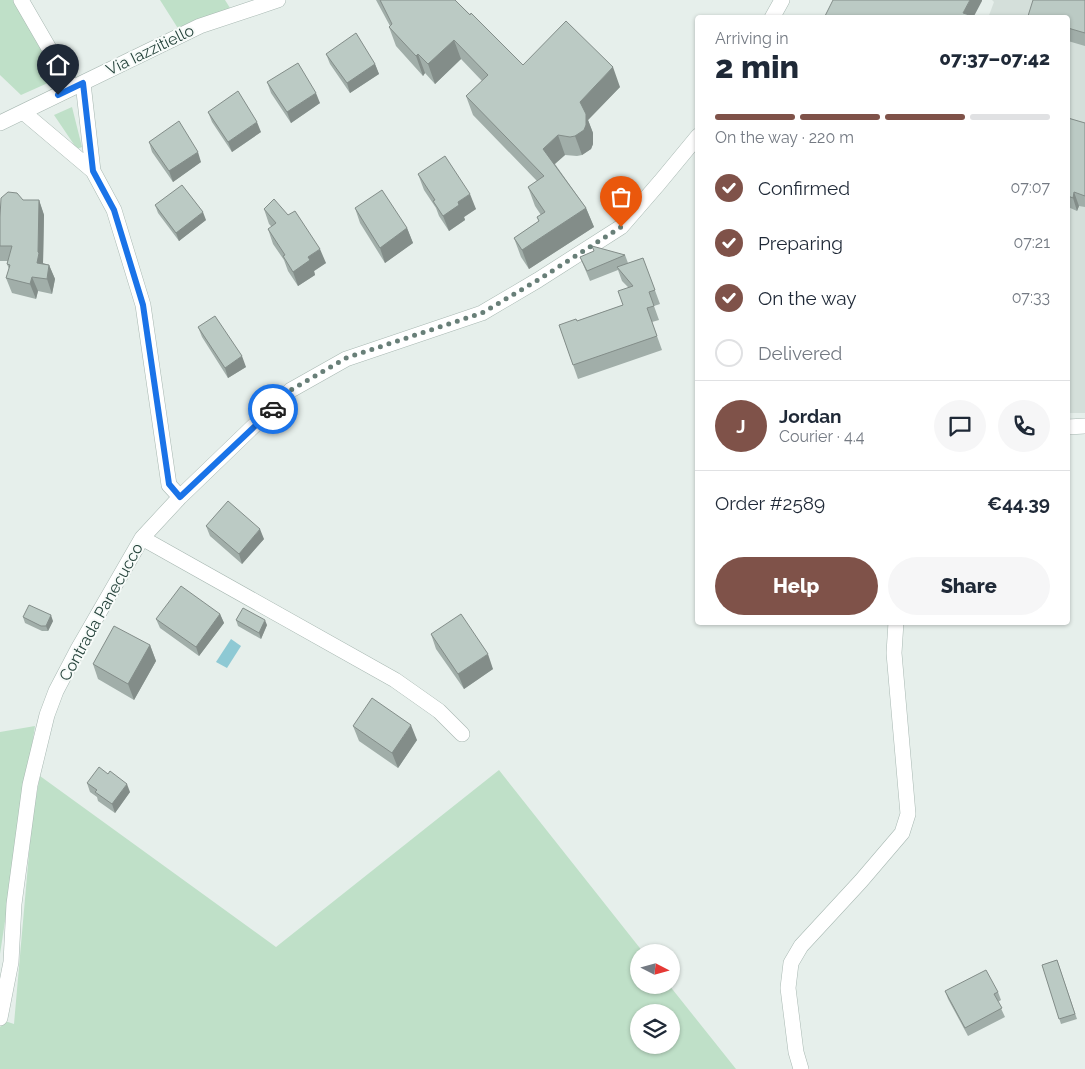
<!DOCTYPE html>
<html lang="en">
<head>
<meta charset="utf-8">
<style>
  :root { --surface:#fff; --page:#f6f6f7; --text:#1f2937; --muted:#747a83; --line:#e0e1e3; --accent:#7f5249 }
  body { margin:0; font-family:Raleway,sans-serif; background:var(--page); color:var(--text); height:100vh; display:flex; flex-direction:column; font-size:19px; white-space:nowrap }
  * { box-sizing:border-box; margin:0 }
  p { font-size:16px; color:var(--muted) }
  .icon { flex:none; width:28px; height:28px; fill:none; stroke:currentColor; stroke-width:2; stroke-linecap:round; stroke-linejoin:round }
  .map { position:relative; flex:1; overflow:hidden }
  .panel { position:absolute; left:695px; top:15px; width:375px; height:610px; display:flex; flex-direction:column; background:var(--surface); border-radius:5px; box-shadow:0 1px 4px #0004 }
  .panel>* { flex:none }
  .needle { width:32px; rotate:96deg }
  .controls { position:absolute; left:630px; top:944px; display:grid; gap:10px }
  .controls a { display:grid; place-items:center; width:50px; height:50px; border-radius:50%; background:var(--surface); box-shadow:0 1px 4px #0004; font-size:25px }
  .pin { position:absolute; display:grid; place-items:center; width:42px; height:42px; color:#fff; margin:-51px -21px; border-radius:50% 50% 50% 0; rotate:-45deg; box-shadow:0 0 5px #0007 }
  .pin .icon { rotate:45deg }
  .courier { position:absolute; display:grid; place-items:center; width:50px; height:50px; margin:-25px; border:4px solid #1a73e8; border-radius:50%; background:#fff; color:#222; box-shadow:0 1px 6px #0007 }
  .head em { font-style:normal; font-weight:800 }
  .head div { display:flex; flex-direction:column-reverse }
  .head { display:flex; align-items:center; justify-content:space-between; height:85px; padding:0 20px }
  h1 { font-size:32px; font-weight:800; line-height:38px }
  .bar { display:grid; grid-template-columns:repeat(4,1fr); gap:8px 5px; align-content:center; height:60px; padding:0 20px }
  .bar i { height:6px; border-radius:4px; background:var(--line) }
  .bar .on { background:var(--accent) }
  .bar p { grid-column:span 4 }
  .line { display:flex; align-items:center; gap:12px; padding:0 20px; border-top:1px solid var(--line) }
  .line div { flex:1 }
  .round { display:grid; place-items:center; flex:none; width:52px; height:52px; border-radius:26px; background:var(--page) }
  ol { padding:0 20px; list-style:none }
  li { display:flex; align-items:center; gap:15px; height:55px }
  li p { margin-inline-start:auto }
  li .icon { padding:5px; border-radius:50%; background:var(--accent); color:#fff; stroke-width:4 }
  li:last-child { color:var(--muted) }
  li i { width:28px; height:28px; border:2px solid var(--line); border-radius:50% }
  .primary-button { display:flex; gap:10px; margin-top:auto; padding:10px 20px }
  .primary-button a { flex:1; height:58px; border-radius:30px; background:var(--accent); color:#fff; font-size:20px; font-weight:800; line-height:58px; text-align:center }
  .primary-button a+a { background:var(--page); color:var(--text) }
  .map>svg:first-child { display:block }
</style>
</head>
<body>
<div class="map">
<svg width="1085" height="1069" viewBox="0 0 1085 1069">
  <rect width="100%" height="100%" fill="#e6efeb"/>
  <path fill="#d4dfda" d="M992 0H1085V413H1068V18H988L994 2Z"/>
  <path fill="#bfe0c8" fill-rule="evenodd" d="M0 0H16L59 78 21 95 0 75Z
    M160 0H225L230 8 179 30Z
    M72 107 82 147 77 149 54 115Z
    M35 726 0 954V732Z
    M499 770 643 952H639V985H669L736 1069H0V1027L5 1021 14 1024 32 819 40 776 276 947ZM639 1012H671V1045H639Z"/>
  <path fill="#8ec9d4" d="M231 639 241 646 227 668 216 662Z"/>
  <g fill="none" stroke-linecap="round" stroke-linejoin="round">
    <g stroke="#a8b8b2" stroke-width="16">
      <path id="street" d="M21 0 72 88
        M772 18 782 0
        M83 83 93 171
        M23 112 93 171 114 210 143 305 169 485 180 497
        M0 123 200 26 278 0
        M1068 427 1085 426
        M142 538 395 680 439 711 462 734
        M0 1018 11 962 14 904 30 785 47 715 56 691 78 649 142 538 180 497 291 390 346 359 482 313 538 280 621 227 660 182 698 136
        M801 1069 796 1052 788 988 791 963 801 946 861 881 902 833 908 814 894 653 896 622"/>
    </g>
    <use href="#street" stroke="#fff" stroke-width="15"/>
  </g>
  <path fill="#a1aea9" d="M376 0H455L523 65 620 87 588 120 593 133V144L591 149 582 155 577 156 565 155 555 164 586 208 594 227 529 269 521 257 514 238 539 221 537 217 541 215 535 206 528 187 537 181 473 115 466 96 482 81 461 59 435 84 425 73 423 76 396 46 389 27 390 26Z
    M1085 0V46L1068 41V18H1029L1028 16Z
    M326 54 375 64 379 74 350 93 330 64Z
    M267 82 320 103 291 123 271 93Z
    M208 112 261 132 232 152 212 122Z
    M1068 118 1085 123V207L1079 206 1077 211 1068 207Z
    M149 142 201 162 173 182 152 152Z
    M418 174 476 209 464 217 465 220 449 231 439 216 436 208 424 190Z
    M23 200H39L44 215 43 263 49 265 55 279 52 294 38 291 36 299 12 293 6 278 9 269 7 264 8 261H0V217Z
    M155 205 206 220 179 241 158 213Z
    M355 208 407 228 413 243 385 263 360 223Z
    M264 209 326 263 314 271 315 275 298 286 288 271 284 260 273 244 268 229 272 227 269 224Z
    M625 255 628 263 643 258 660 304 654 306 659 320 652 322 662 350 578 379 559 325 577 321 623 305 628 287 622 281 618 270 590 281 580 257Z
    M198 327 246 367 228 378 202 337Z
    M206 526 264 539 242 564 210 536Z
    M220 614 224 623 199 656 160 628 156 619Z
    M23 617 53 621 48 631H42L25 623Z
    M236 620 267 625 261 639 238 626Z
    M431 634 493 669 464 689 436 649Z
    M150 645 156 661 134 700 98 679 93 664Z
    M353 726 417 740 398 768 359 741Z
    M87 783 130 792 115 813 98 801 97 797 90 792Z
    M1057 960 1077 1019 1061 1024 1042 965Z
    M945 991 998 992 1001 1000 998 1002 1005 1017 968 1036 948 999Z"/>
  <path fill="#838d89" d="M970 0H982V1L973 18 963 13Z
    M454 40 461 59 435 84 428 64Z
    M418 54 425 73 423 76 416 56Z
    M375 64 379 74 350 93 347 83Z
    M613 67 620 87 588 120 593 133V144L591 149 582 155 575 136 580 102Z
    M316 93 320 103 291 123 287 112Z
    M257 122 261 132 232 152 228 142Z
    M558 135 565 155 550 168 543 149Z
    M198 152 201 162 173 182 169 171Z
    M1074 192 1079 206 1077 211 1073 198Z
    M470 194 476 209 464 217 465 220 449 231 443 216 458 202Z
    M39 200 44 215 43 263 45 268 37 263Z
    M586 208 594 227 529 269 522 250Z
    M203 212 206 220 179 241 176 233Z
    M407 228 413 243 385 263 380 248Z
    M320 249 326 263 314 271 315 275 298 286 293 272 308 257Z
    M49 265 55 279 52 294 47 279Z
    M32 277 38 291 36 299 30 284Z
    M242 356 246 367 228 378 225 368Z
    M260 529 264 539 242 564 239 554Z
    M220 614 224 623 199 656 196 647Z
    M51 615 53 621 48 631 46 626Z
    M265 620 267 625 261 639 259 633Z
    M150 645 156 661 134 700 128 684Z
    M488 654 493 669 464 689 458 674Z
    M411 725 417 740 398 768 392 753Z
    M127 784 130 792 115 813 112 804Z"/>
  <path fill="#bbcac4" stroke="#838d89" d="M380 0H455L470 15 471 13 523 65 566 21 613 67 580 102 586 114V125L584 130 575 136 570 137 558 135 543 149 586 208 522 250 514 238 539 221 537 217 545 212 528 187 544 176 466 96 488 75 454 40 428 64 418 54 416 56 389 27 392 24Z
    M833 0H970L963 13 979 18H824Z
    M1033 0H1085V33L1068 28V18H1033L1028 16Z
    M356 33 375 64 347 83 326 54Z
    M298 63 316 93 287 112 267 82Z
    M238 91 257 122 228 142 208 112Z
    M1068 118 1085 123V196L1074 192 1073 198 1068 196Z
    M179 121 198 152 169 171 149 142Z
    M445 156 470 194 458 202 459 205 443 216 433 201 435 200 418 174Z
    M182 185 203 212 176 233 155 205Z
    M382 190 407 228 380 248 355 208Z
    M8 192 17 193 23 200H39L38 252 39 253 37 263 49 265 47 279 32 277 30 284 6 278 10 265 7 264 12 246H0V217L1 198Z
    M274 199 288 215 295 211 320 249 308 257 310 260 293 272 283 256 285 255 268 229 276 223 264 209Z
    M592 246 625 255 587 271 580 257 594 251Z
    M643 258 655 290 649 292 654 306 647 308 657 336 573 365 559 325 576 319 577 321 623 305 618 291 633 286 617 267Z
    M215 316 242 356 225 368 198 327Z
    M228 501 260 529 239 554 206 526Z
    M181 586 220 614 196 647 156 619Z
    M29 605 51 615 46 626H41L23 617Z
    M243 608 265 620 259 633 236 620Z
    M461 614 488 654 458 674 431 634Z
    M114 626 150 645 128 684 93 664Z
    M372 698 411 725 392 753 353 726Z
    M99 767 108 774 110 771 127 784 112 804 95 792 97 790 87 783Z
    M1057 960 1075 1014 1059 1019 1042 965Z
    M986 970 998 992 994 994 1002 1008 965 1028 945 991Z"/>
  <g fill="none" stroke-linecap="round" stroke-linejoin="round">
    <path stroke="#687f78" stroke-width="5" stroke-dasharray="0 9" d="M273 409 291 390 346 358 482 313 538 280 621 227"/>
    <path stroke="#1a73e8" stroke-width="6" d="M58 95 83 83 93 171 114 210 143 305 169 484 180 497 273 409"/>
  </g>
  <g text-anchor="middle" dominant-baseline="central" stroke-width="4" stroke-linejoin="round" paint-order="stroke">
    <g font-size="16" fill="#24423a" stroke="#f7fbf9">
      <text transform="translate(150 50) rotate(-26)">Via Iazzitiello</text>
      <text transform="translate(101 612) rotate(-61)">Contrada Panecucco</text>
    </g>
  </g>
</svg>
<div class="controls">
<a><svg class="needle" viewBox="-14 -14 28 28"><path d="M0-13l5 13h-10z" fill="#e53935"/><path d="M0 13l5-13h-10z" fill="#747a83"/></svg></a>
<a><svg class="icon" aria-label="layers" viewBox="0 0 24 24"><path d="M12 4l9 5-9 5-9-5zM3 14l9 5 9-5"/></svg></a>
</div>
<div class="pin" style="left:621px;top:227px;background:#ea580c"><svg class="icon" aria-label="bag" viewBox="0 0 24 24"><path d="M5 8h14l-1 12H6zM9 8a3 3 0 0 1 6 0"/></svg></div>
<div class="pin" style="left:58px;top:95px;background:#1f2937"><svg class="icon" aria-label="home" viewBox="0 0 24 24"><path d="M3 11l9-7 9 7M6 9v11h12V9"/></svg></div>
<div class="courier" style="left:273px;top:409px"><svg class="icon" aria-label="car" viewBox="0 0 24 24"><path d="M5 17H2v-5l4-1 3-4h7l3 4 3 1v5h-3M9 17h6M6 11h13"/><circle cx="7" cy="17" r="2"/><circle cx="17" cy="17" r="2"/></svg></div>
<section class="panel">
<div class="head"><div><h1>2 min</h1><p>Arriving in</p></div><em>07:37–07:42</em></div>
<div class="bar"><i class="on"></i><i class="on"></i><i class="on"></i><i></i><p>On the way · 220 m</p></div>
<ol>
<li><svg class="icon" aria-label="check" viewBox="0 0 24 24"><path d="M5 12l5 5 9-10"/></svg>Confirmed<p>07:07</p></li>
<li><svg class="icon" aria-label="check" viewBox="0 0 24 24"><path d="M5 12l5 5 9-10"/></svg>Preparing<p>07:21</p></li>
<li><svg class="icon" aria-label="check" viewBox="0 0 24 24"><path d="M5 12l5 5 9-10"/></svg>On the way<p>07:33</p></li>
<li><i></i>Delivered</li>
</ol>
<div class="line" style="height:90px"><b class="round" style="background:var(--accent);color:#fff">J</b><div><b>Jordan</b><p>Courier · 4.4</p></div><a class="round"><svg class="icon" aria-label="chat" viewBox="0 0 24 24"><path d="M4 5h16v11H9l-5 4z"/></svg></a><a class="round"><svg class="icon" aria-label="phone" viewBox="0 0 24 24"><path d="M5 4h4l2 5-3 2q2 4 5 5l2-3 5 2v4C11 20 4 13 5 4z"/></svg></a></div>
<div class="line" style="height:65px"><div>Order #2589</div><b>€44.39</b></div>
<div class="primary-button"><a>Help</a><a>Share</a></div>
</section>
</div>
</body>
</html>
